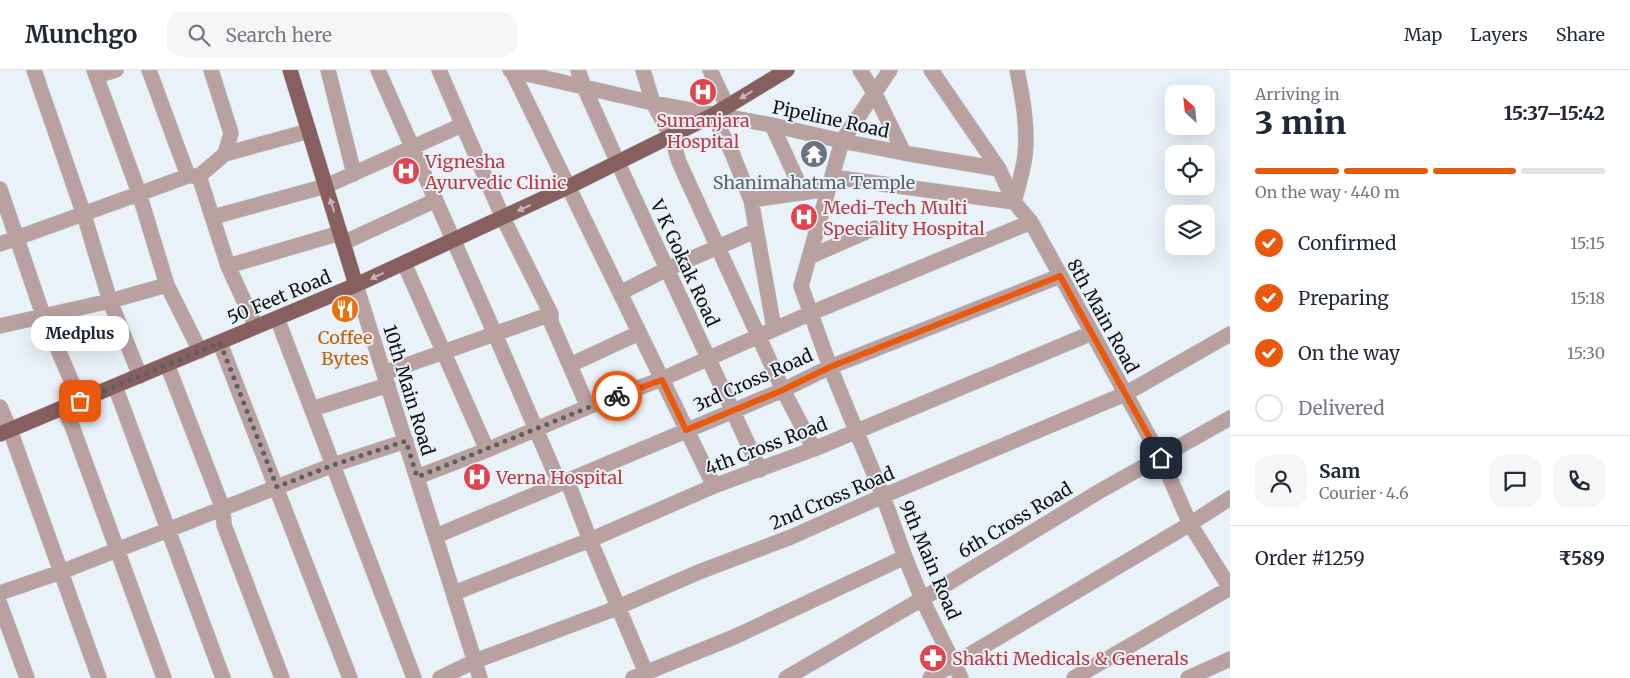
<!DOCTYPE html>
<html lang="en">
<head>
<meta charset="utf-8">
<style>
  :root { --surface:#fff; --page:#f6f6f7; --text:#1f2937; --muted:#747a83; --line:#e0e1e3; --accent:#ea580c }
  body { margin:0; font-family:Merriweather,serif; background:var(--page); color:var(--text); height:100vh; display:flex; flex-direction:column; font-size:19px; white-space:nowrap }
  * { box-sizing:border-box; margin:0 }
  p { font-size:16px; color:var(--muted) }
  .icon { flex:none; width:28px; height:28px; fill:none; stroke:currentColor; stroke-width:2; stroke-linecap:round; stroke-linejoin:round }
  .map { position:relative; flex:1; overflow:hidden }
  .side { display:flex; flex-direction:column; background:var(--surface); width:400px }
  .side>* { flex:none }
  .needle { width:32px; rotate:333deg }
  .buttons { position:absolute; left:1165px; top:15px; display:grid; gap:10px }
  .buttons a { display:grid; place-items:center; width:50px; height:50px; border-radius:10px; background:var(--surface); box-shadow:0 5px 20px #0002; font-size:25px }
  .pin { position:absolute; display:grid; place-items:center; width:42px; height:42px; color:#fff; margin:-21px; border-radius:10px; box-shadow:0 2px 8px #0006 }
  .courier { position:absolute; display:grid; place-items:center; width:50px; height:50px; margin:-25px; border:4px solid #ea580c; border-radius:50%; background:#fff; color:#222; box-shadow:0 1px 6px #0007 }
  .bubble { position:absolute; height:35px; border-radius:15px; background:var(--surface); box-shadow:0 5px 20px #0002; font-size:16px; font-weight:800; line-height:35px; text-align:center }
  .overview em { font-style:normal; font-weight:800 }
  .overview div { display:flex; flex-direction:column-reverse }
  .overview { display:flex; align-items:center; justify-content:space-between; height:85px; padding:0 25px }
  h1 { font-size:32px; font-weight:800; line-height:38px }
  .bar { display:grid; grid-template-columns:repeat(4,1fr); gap:8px 5px; align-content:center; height:60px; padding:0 25px }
  .bar i { height:6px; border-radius:4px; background:var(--line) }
  .bar .active { background:var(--accent) }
  .bar p { grid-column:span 4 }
  .line { display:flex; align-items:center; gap:12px; padding:0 25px; border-top:1px solid var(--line) }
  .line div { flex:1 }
  .round { display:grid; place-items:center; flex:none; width:52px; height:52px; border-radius:15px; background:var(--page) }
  ol { padding:0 25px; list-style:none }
  li { display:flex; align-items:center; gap:15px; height:55px }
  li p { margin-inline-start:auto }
  li .icon { padding:5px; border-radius:50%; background:var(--accent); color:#fff; stroke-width:4 }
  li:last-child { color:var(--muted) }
  li i { width:28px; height:28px; border:2px solid var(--line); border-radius:50% }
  header { display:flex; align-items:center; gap:30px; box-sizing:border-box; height:70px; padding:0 25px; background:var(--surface); border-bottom:1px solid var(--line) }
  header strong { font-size:24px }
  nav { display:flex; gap:28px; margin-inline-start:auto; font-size:18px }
  .search { width:350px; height:45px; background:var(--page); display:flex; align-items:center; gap:12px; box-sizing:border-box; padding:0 18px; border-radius:15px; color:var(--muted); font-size:19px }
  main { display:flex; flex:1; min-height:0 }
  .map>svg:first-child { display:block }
</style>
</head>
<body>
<header>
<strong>Munchgo</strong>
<div class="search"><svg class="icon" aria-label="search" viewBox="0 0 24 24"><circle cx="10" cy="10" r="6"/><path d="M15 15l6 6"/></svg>Search here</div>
<nav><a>Map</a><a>Layers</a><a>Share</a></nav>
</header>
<main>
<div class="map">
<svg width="1230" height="608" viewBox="0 0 1230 608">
  <rect width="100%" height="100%" fill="#e9f1f9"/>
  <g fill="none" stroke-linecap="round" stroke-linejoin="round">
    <g stroke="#c6cdd5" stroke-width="16">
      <path id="minor" d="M34 0 84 145 110 231 140 306
        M94 0 139 123 167 215 200 281
        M149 0 188 106
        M211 0 231 63 225 84
        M328 0 354 104
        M378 0 495 264 559 413
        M439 0 503 148 551 244V252L588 337
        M510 0 653 33 772 55 842 71 904 83 999 99
        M578 0 584 17 618 93 760 400
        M643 0 653 33 671 66 679 92 783 320 814 379
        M710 0 727 36
        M860 0 875 24 904 83
        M890 0 842 71 801 216 830 297 883 426 905 487 922 529 961 608
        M931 0 999 99 1014 132 1031 152 1161 388 1190 454 1230 518
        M512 1 714 416
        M96 6 116 0
        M713 45 732 83 751 130 774 258
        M772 55 803 123
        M199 106 228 196 256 257
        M832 107 1014 132C1018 117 1023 101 1025 86 1028 57 1023 29 1017 0
        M0 119 43 245 80 331
        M751 130 828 119
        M213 147 326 116 462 55
        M343 173 436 130
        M0 174 188 106H199L225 84 309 61
        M809 187 875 158
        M404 193 487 380
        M228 196 340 163
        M356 215 480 608
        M620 223 667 199 755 161
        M277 248 414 608
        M0 256 110 231 167 215
        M220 273 350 608
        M167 294 223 439 224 455 282 608
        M570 295 639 263
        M384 303 551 244
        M115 316 223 608
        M0 337 10 360 99 608
        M63 338 72 356 164 608
        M312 339 388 315
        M417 407 487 380 588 337 662 309 811 243 1031 152
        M567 410 590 470 646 603
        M436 466 783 320 830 297 1060 206
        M0 523 61 502 333 395 406 371
        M454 523 590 470 714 416 814 379 1092 263
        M0 534 27 608
        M440 608 475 591 609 541 699 502 791 467 883 426 1125 324 1230 264
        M633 608 734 567 905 487
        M786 608 922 529 1100 421 1230 348
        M930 608 1190 454 1230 428
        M1074 608 1230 518
        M1188 608 1230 589"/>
    </g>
    <g stroke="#c6cdd5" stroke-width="16">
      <path id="major" d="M290 0 356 215
        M0 364 356 215 568 117 713 45 787 0"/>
    </g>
    <use href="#minor" stroke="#b9a1a0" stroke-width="15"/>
    <use href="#major" stroke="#885f5f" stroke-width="15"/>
  </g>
  <defs><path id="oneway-solid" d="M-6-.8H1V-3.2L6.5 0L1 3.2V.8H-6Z" transform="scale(1.25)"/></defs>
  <g fill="#c2b7bb">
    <use href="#oneway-solid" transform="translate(746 25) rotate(149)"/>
    <use href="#oneway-solid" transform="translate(332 135) rotate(-107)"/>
    <use href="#oneway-solid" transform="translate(524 138) rotate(155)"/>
    <use href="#oneway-solid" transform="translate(377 206) rotate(155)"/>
  </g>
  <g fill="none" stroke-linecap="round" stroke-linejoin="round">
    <path stroke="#5c6065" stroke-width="5" stroke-dasharray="0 9" d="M80 331 220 273 277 417 333 395 406 371 417 407 617 326"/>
    <path stroke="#ea580c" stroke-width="6" d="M617 326 662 310 686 360 783 320 830 297 1060 206 1161 388"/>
  </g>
  <defs>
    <g id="hospital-disc" transform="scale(1.4375)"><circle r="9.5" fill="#e0444e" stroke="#e9f1f9"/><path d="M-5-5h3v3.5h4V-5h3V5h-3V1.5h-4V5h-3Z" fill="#fff"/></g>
    <g id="temple-disc" transform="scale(1.4375)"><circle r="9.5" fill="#6b7280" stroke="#e9f1f9"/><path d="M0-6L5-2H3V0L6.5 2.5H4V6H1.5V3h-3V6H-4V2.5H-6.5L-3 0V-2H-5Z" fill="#fff"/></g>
    <g id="restaurant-disc" transform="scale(1.4375)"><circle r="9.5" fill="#e8710a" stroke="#e9f1f9"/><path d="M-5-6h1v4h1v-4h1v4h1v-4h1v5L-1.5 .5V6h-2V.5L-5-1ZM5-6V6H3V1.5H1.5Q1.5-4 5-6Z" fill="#fff"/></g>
    <g id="pharmacy-disc" transform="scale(1.4375)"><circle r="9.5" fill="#e0444e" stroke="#e9f1f9"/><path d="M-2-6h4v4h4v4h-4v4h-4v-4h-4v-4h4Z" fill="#fff"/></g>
  </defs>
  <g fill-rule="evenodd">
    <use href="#hospital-disc" x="703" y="22"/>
    <use href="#temple-disc" x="814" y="84"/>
    <use href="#hospital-disc" x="406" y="101"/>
    <use href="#hospital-disc" x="804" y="147"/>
    <use href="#restaurant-disc" x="345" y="239"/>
    <use href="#hospital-disc" x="477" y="407"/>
    <use href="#pharmacy-disc" x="933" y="588"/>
  </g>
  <g text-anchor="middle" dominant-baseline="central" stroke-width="4" stroke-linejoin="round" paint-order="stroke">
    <g font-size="18" fill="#101215" stroke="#e9f1f9">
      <text transform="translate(831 49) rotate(12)">Pipeline Road</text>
      <text transform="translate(685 193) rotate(65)">V K Gokak Road</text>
      <text transform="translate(279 227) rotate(-23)">50 Feet Road</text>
      <text transform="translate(1103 246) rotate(61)">8th Main Road</text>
      <text transform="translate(753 310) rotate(-24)">3rd Cross Road</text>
      <text transform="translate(409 320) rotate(73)">10th Main Road</text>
      <text transform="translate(766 376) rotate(-21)">4th Cross Road</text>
      <text transform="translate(832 428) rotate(-23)">2nd Cross Road</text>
      <text transform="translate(1015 450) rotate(-31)">6th Cross Road</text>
      <text transform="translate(930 490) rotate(67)">9th Main Road</text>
    </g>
    <g font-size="18" fill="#be3a42" stroke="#e9f1f9" text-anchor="start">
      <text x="703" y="50" text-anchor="middle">Sumanjara<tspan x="703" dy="21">Hospital</tspan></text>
      <text x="425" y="91">Vignesha<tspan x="425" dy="21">Ayurvedic Clinic</tspan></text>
      <text x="823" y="137">Medi-Tech Multi<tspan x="823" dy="21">Speciality Hospital</tspan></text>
      <text x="496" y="407">Verna Hospital</text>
      <text x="952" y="588">Shakti Medicals &amp; Generals</text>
    </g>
    <g font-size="18" fill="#5b616d" stroke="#e9f1f9">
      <text x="814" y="112">Shanimahatma Temple</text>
    </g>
    <g font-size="18" fill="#c56008" stroke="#e9f1f9">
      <text x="345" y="267">Coffee<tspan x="345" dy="21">Bytes</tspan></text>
    </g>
  </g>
</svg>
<div class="buttons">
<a><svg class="needle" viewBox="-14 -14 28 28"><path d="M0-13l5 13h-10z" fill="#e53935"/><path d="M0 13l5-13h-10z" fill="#747a83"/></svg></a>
<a><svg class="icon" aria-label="locate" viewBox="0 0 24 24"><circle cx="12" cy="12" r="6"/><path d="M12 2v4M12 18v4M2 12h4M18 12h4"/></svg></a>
<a><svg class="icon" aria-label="layers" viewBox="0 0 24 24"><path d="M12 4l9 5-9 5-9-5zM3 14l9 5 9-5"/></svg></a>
</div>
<div class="pin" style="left:80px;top:331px;background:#ea580c"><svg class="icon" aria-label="bag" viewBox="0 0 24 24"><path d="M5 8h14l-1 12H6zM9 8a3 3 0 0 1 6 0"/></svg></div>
<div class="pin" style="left:1161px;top:388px;background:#1f2937"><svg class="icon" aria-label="home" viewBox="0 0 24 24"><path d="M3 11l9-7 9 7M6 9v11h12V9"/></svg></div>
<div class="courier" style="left:617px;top:326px"><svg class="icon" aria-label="bike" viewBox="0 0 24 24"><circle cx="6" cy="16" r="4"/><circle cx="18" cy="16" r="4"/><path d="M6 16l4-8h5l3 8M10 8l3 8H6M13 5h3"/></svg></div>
<div class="bubble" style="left:31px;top:246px;width:98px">Medplus</div>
</div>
<section class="side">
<div class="overview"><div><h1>3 min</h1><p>Arriving in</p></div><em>15:37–15:42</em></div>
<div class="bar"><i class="active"></i><i class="active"></i><i class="active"></i><i></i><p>On the way · 440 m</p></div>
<ol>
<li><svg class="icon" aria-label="check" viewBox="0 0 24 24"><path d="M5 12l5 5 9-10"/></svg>Confirmed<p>15:15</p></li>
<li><svg class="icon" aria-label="check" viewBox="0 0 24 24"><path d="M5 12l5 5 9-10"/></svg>Preparing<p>15:18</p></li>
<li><svg class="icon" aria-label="check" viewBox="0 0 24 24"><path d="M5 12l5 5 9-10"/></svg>On the way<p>15:30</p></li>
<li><i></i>Delivered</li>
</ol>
<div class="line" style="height:90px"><a class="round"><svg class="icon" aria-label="person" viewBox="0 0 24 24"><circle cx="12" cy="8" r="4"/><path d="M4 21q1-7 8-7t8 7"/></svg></a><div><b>Sam</b><p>Courier · 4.6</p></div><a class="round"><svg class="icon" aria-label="chat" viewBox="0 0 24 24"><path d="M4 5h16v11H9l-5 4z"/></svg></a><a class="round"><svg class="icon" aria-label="phone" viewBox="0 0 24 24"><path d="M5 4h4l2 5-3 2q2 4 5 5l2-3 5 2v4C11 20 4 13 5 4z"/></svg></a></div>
<div class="line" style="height:65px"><div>Order #1259</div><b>₹589</b></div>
</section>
</main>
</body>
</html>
